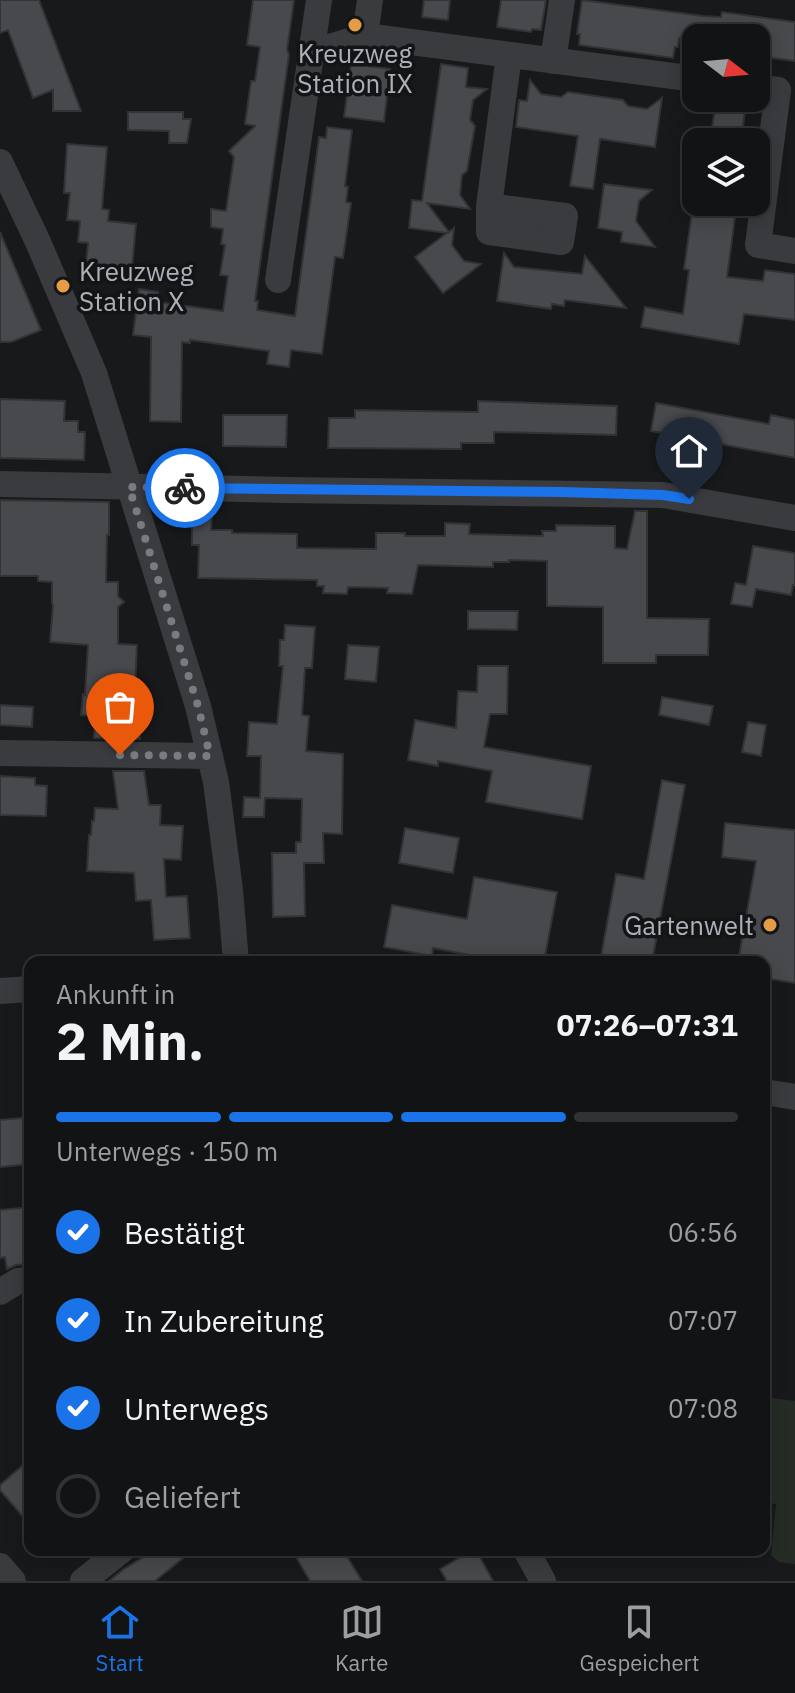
<!DOCTYPE html>
<html lang="de">
<head>
<meta charset="utf-8">
<style>
  :root { --surface:#121314; --page:#1f2022; --text:#f1f3f6; --muted:#9c9ea0; --line:#313234; --accent:#1a73e8 }
  body { margin:0; font-family:"IBM Plex Sans",sans-serif; background:var(--page); color:var(--text); height:100vh; display:flex; flex-direction:column; font-size:30px; white-space:nowrap }
  * { box-sizing:border-box; margin:0 }
  p { font-size:26px; color:var(--muted) }
  .icon { flex:none; width:44px; height:44px; fill:none; stroke:currentColor; stroke-width:2; stroke-linecap:round; stroke-linejoin:round }
  .map { position:relative; flex:1; overflow:hidden }
  .drawer { position:absolute; left:24px; top:956px; width:746px; height:600px; display:flex; flex-direction:column; background:var(--surface); border-radius:16px; box-shadow:0 4px 20px #0003,0 0 0 2px var(--line) }
  .drawer>* { flex:none }
  .needle { width:52px; rotate:106deg }
  .tools { position:absolute; left:682px; top:24px; display:grid; gap:16px }
  .tools a { display:grid; place-items:center; width:88px; height:88px; border-radius:16px; background:var(--surface); box-shadow:0 4px 20px #0003,0 0 0 2px var(--line); font-size:40px }
  .pin { position:absolute; display:grid; place-items:center; width:68px; height:68px; color:#fff; margin:-82px -34px; border-radius:50% 50% 50% 0; rotate:-45deg; box-shadow:0 0 8px #0007 }
  .pin .icon { rotate:45deg }
  .courier { position:absolute; display:grid; place-items:center; width:80px; height:80px; margin:-40px; border:6px solid #1a73e8; border-radius:50%; background:#fff; color:#222; box-shadow:0 2px 10px #0007 }
  .head em { font-style:normal; font-weight:700 }
  .head div { display:flex; flex-direction:column-reverse }
  .head { display:flex; align-items:center; justify-content:space-between; height:136px; padding:0 32px }
  h1 { font-size:52px; font-weight:700; line-height:60px }
  .bar { display:grid; grid-template-columns:repeat(4,1fr); gap:12px 8px; align-content:center; height:96px; padding:0 32px }
  .bar i { height:10px; border-radius:6px; background:var(--line) }
  .bar .current { background:var(--accent) }
  .bar p { grid-column:span 4 }
  ol { padding:0 32px; list-style:none }
  li { display:flex; align-items:center; gap:24px; height:88px }
  li p { margin-inline-start:auto }
  li .icon { padding:8px; border-radius:50%; background:var(--accent); color:#fff; stroke-width:4 }
  li:last-child { color:var(--muted) }
  li i { width:44px; height:44px; border:4px solid var(--line); border-radius:50% }
  .tabs { display:flex; justify-content:space-around; align-items:center; height:112px; border-top:2px solid var(--line); background:var(--surface); font-size:22px; color:var(--muted) }
  .tabs a { display:grid; justify-items:center; gap:4px }
  .tabs .current { color:var(--accent) }
  .map>svg:first-child { display:block }
</style>
</head>
<body>
<div class="map">
<svg width="795" height="1581" viewBox="0 0 795 1581">
  <rect width="100%" height="100%" fill="#18191a"/>
  <path fill="#252c25" d="M764 1397 795 1401V1564L779 1562 771 1555 776 1504 764 1502Z"/>
  <path fill="#47494d" stroke="#323336" stroke-width="2" d="M0 0H39L81 111H53V90L33 98 8 30 0 33Z
    M253 0H294L287 50 289 54 255 301H258L257 310 295 316 319 137 326 138 327 127 352 130 345 186 348 187 346 202 351 203 343 258 335 257 322 354 291 350 289 367 267 364 269 351 190 340V343L182 342 181 422 150 421 151 337 133 335 139 289 158 292 157 302 223 311 228 276 220 275 225 245 221 244 223 229 211 227V209L226 211 234 157 229 151 255 126 245 124 251 81H255L260 47 247 45Z
    M424 0H450L448 20 422 17Z
    M501 0H546L541 30 532 29 531 32 497 27Z
    M582 0 703 16 721 17 722 12 795 22V61L756 56V38H679L678 47H675L673 58 579 45 580 34H577Z
    M351 64 390 69 384 122 344 117Z
    M441 64 468 68 466 87 487 89 473 100 470 120 475 126 467 171 462 175 460 195 470 209 427 203 449 232 454 228 452 245 464 261 481 264 443 293 415 257 447 233 409 228 412 200 422 201Z
    M530 80 541 94 561 97 568 92 623 100 628 106 647 109 662 98 655 147 600 139 593 189 570 186 578 136 516 127 519 100 527 101Z
    M715 107 745 111 741 142H710Z
    M128 112H183V119H191L187 143H169V131L128 130Z
    M67 144 107 147 102 209 109 210 108 221 136 224 132 268 86 264 88 243 78 242 80 221 67 220 70 193H64Z
    M604 184 652 190 639 201 636 221 655 247 621 242 622 232 598 228Z
    M702 202H737L727 277 763 281 765 270 795 274V320L744 314 739 344 641 327 645 307 683 314 689 270 684 269 693 205 701 206Z
    M0 232 41 330 11 342H0Z
    M504 253 514 267 582 274 585 256 626 308 565 300 564 306 552 304 551 309 497 301Z
    M0 399 65 401 64 421H78V432H85L84 460 0 458Z
    M478 401 617 406 616 435 494 432V443H461V449L328 448 329 418H355V410L478 412Z
    M656 403 769 424 771 415 795 420V458L651 431Z
    M223 415H287L286 447 223 446Z
    M0 500 109 502V535H107L106 582H118V596L124 602 118 607V644L137 645 133 728H139L140 739 94 738 95 716 81 715 83 694 85 695 88 645 50 642 53 605 52 604V582L38 581V576H0Z
    M635 511H647V618L709 619 708 655H656V663H603V607L547 606V561L509 560V562H493V567L418 565 412 594 387 593 388 588 348 587 347 594 323 593 324 586H317V580L198 578 199 545H192V516H212L211 530H232V533L297 534V548L376 549V533H405V536H445V523L470 524 469 534 543 536 542 531H556V525L615 526V548L627 549Z
    M753 546 795 553V585H793L791 595 756 589 752 607 731 604 735 583 746 585Z
    M468 611H518L517 630 468 629Z
    M285 625 315 627 312 668H305L302 715 309 716 306 751 343 754 342 834 323 833 324 863H304L305 916 273 917 272 853H296V842H301L302 799 265 798 264 817H243L244 797 260 798 261 756H247L249 722 277 724 283 666H279L280 640H284Z
    M348 645 379 647 376 682 345 679Z
    M478 666H508L507 714H490L484 747 591 766 582 819 486 802 492 771 438 761V766L408 760 415 720 456 728 458 691 477 692Z
    M662 697 713 706 709 725 659 715Z
    M0 705 33 707 32 727 0 725Z
    M748 722 766 725 761 756 742 752Z
    M113 771H144L149 805H161L160 825 183 826 181 860 164 859 166 897 187 896 190 938 154 940 151 900 136 901 134 873 87 871 89 835H91L92 821H94L95 808 118 809Z
    M0 776 35 778V785L47 786 46 816 0 815Z
    M662 780 685 785 652 962H600L616 874 644 879Z
    M725 823 795 830V983L764 978V962H738L756 861 722 857Z
    M405 828 459 838 453 873 399 863Z
    M474 877 557 892 544 962H506L433 948 432 956 384 947 392 905 467 919Z
    M30 1117V1164L0 1167V1120Z
    M30 1207V1264L16 1265 7 1269 5 1257 0 1258V1210Z
    M22 1466 30 1476V1525L0 1490V1485Z
    M155 1550H193L155 1581H109L124 1569Z
    M292 1550H343L362 1581H310Z
    M473 1550H476L493 1581H447L440 1569Z"/>
  <g fill="none" stroke-linecap="round" stroke-linejoin="round">
    <path stroke="#3a3b3f" stroke-width="26" d="M370 0 365 36 696 79
      M311 53 365 36
      M553 61 562 0
      M756 87 778 90 758 245 795 251
      M0 162 38 242 94 373 198 706 216 782 230 890 236 962
      M489 206 565 216 561 242 489 232V206L509 55
      M278 280 319 0
      M0 484 287 490 663 495 795 518
      M0 753 210 756
      M0 991 30 989
      M764 1092 795 1097
      M0 1292 18 1281 30 1280
      M526 1550 543 1581
      M0 1566 13 1581
      M83 1581 122 1550"/>
  </g>
  <g fill="none" stroke-linecap="round" stroke-linejoin="round">
    <path stroke="#787c81" stroke-width="8" stroke-dasharray="0 14.4" d="M120 755 210 756 198 706 129 487 185 488"/>
    <path stroke="#1a73e8" stroke-width="10" d="M185 488 562 492 663 495 689 499"/>
  </g>
  <g fill="#e69c45" stroke="#131415" stroke-width="3">
    <circle cx="355" cy="25" r="8"/>
    <circle cx="63" cy="286" r="8"/>
    <circle cx="770" cy="925" r="8"/>
  </g>
  <g text-anchor="middle" dominant-baseline="central" stroke-width="7" stroke-linejoin="round" paint-order="stroke">
    <g font-size="26" fill="#acb1b9" stroke="#131415">
      <text x="355" y="53">Kreuzweg<tspan x="355" dy="30">Station IX</tspan></text>
      <text x="79" y="271" text-anchor="start">Kreuzweg<tspan x="79" dy="30">Station X</tspan></text>
      <text x="754" y="925" text-anchor="end">Gartenwelt</text>
    </g>
  </g>
</svg>
<div class="tools">
<a><svg class="needle" viewBox="-14 -14 28 28"><path d="M0-13l5 13h-10z" fill="#e53935"/><path d="M0 13l5-13h-10z" fill="#9c9ea0"/></svg></a>
<a><svg class="icon" aria-label="layers" viewBox="0 0 24 24"><path d="M12 4l9 5-9 5-9-5zM3 14l9 5 9-5"/></svg></a>
</div>
<div class="pin" style="left:120px;top:755px;background:#ea580c"><svg class="icon" aria-label="bag" viewBox="0 0 24 24"><path d="M5 8h14l-1 12H6zM9 8a3 3 0 0 1 6 0"/></svg></div>
<div class="pin" style="left:689px;top:499px;background:#1f2937"><svg class="icon" aria-label="home" viewBox="0 0 24 24"><path d="M3 11l9-7 9 7M6 9v11h12V9"/></svg></div>
<div class="courier" style="left:185px;top:488px"><svg class="icon" aria-label="bike" viewBox="0 0 24 24"><circle cx="6" cy="16" r="4"/><circle cx="18" cy="16" r="4"/><path d="M6 16l4-8h5l3 8M10 8l3 8H6M13 5h3"/></svg></div>
<section class="drawer">
<div class="head"><div><h1>2 Min.</h1><p>Ankunft in</p></div><em>07:26–07:31</em></div>
<div class="bar"><i class="current"></i><i class="current"></i><i class="current"></i><i></i><p>Unterwegs · 150 m</p></div>
<ol>
<li><svg class="icon" aria-label="check" viewBox="0 0 24 24"><path d="M5 12l5 5 9-10"/></svg>Bestätigt<p>06:56</p></li>
<li><svg class="icon" aria-label="check" viewBox="0 0 24 24"><path d="M5 12l5 5 9-10"/></svg>In Zubereitung<p>07:07</p></li>
<li><svg class="icon" aria-label="check" viewBox="0 0 24 24"><path d="M5 12l5 5 9-10"/></svg>Unterwegs<p>07:08</p></li>
<li><i></i>Geliefert</li>
</ol>
</section>
</div>
<nav class="tabs">
<a class="current"><svg class="icon" aria-label="home" viewBox="0 0 24 24"><path d="M3 11l9-7 9 7M6 9v11h12V9"/></svg>Start</a>
<a><svg class="icon" aria-label="map" viewBox="0 0 24 24"><path d="M3 6l6-2 6 2 6-2v14l-6 2-6-2-6 2zM9 4v14M15 6v14"/></svg>Karte</a>
<a><svg class="icon" aria-label="saved" viewBox="0 0 24 24"><path d="M7 4h10v16l-5-4-5 4z"/></svg>Gespeichert</a>
</nav>
</body>
</html>
